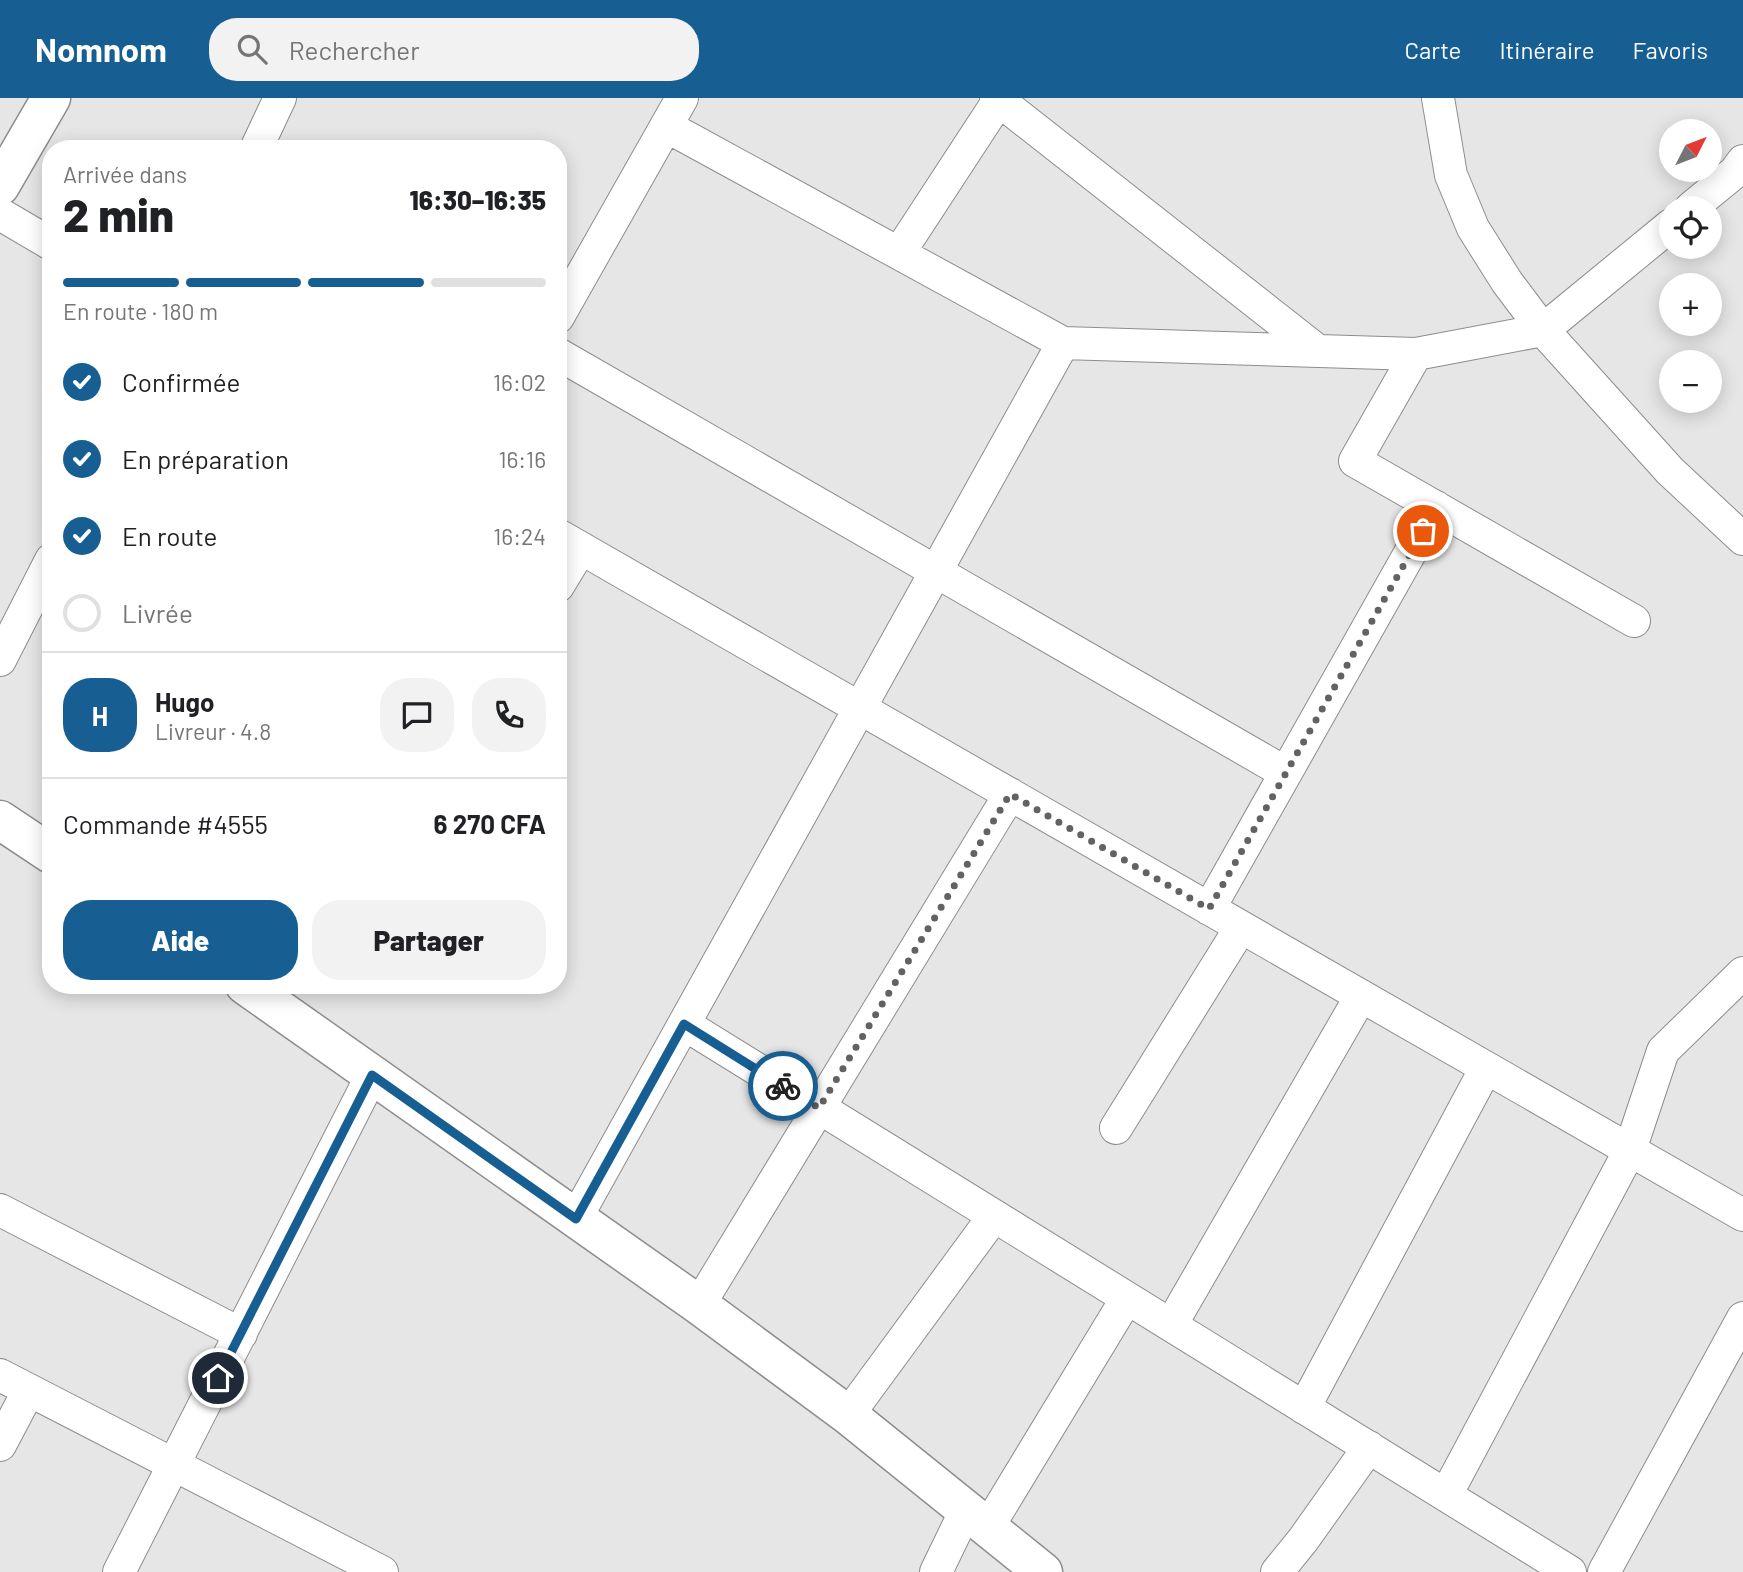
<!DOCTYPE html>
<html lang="fr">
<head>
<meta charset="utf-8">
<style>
  :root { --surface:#fff; --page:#f2f2f2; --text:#202124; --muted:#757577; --line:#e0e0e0; --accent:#175f93 }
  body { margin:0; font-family:Barlow,sans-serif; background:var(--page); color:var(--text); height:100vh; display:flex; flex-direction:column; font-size:26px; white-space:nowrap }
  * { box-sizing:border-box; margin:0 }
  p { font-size:23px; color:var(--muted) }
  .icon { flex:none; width:38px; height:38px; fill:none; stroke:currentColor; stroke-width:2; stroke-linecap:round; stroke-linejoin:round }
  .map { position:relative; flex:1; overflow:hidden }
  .side { position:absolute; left:42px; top:42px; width:525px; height:854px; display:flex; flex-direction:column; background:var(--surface); border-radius:28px; box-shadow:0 4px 18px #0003 }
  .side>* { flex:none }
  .needle { width:46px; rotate:48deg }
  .fabs { position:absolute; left:1659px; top:21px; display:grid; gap:14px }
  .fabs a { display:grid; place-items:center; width:63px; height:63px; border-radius:50%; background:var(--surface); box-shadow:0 4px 18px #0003; font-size:35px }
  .pin { position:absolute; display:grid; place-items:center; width:60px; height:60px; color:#fff; margin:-30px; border:4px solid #fff; border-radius:50%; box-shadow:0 2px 7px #0007 }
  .courier { position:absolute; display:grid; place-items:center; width:70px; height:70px; margin:-35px; border:5px solid #175f93; border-radius:50%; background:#fff; color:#222; box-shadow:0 2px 9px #0007 }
  .summary em { font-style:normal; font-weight:800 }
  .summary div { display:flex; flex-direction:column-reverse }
  .summary { display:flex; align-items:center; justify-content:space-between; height:119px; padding:0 21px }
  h1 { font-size:46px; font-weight:800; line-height:52px }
  .bar { display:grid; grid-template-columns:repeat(4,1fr); gap:10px 7px; align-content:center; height:84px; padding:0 21px }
  .bar i { height:9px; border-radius:5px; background:var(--line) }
  .bar .current { background:var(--accent) }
  .bar p { grid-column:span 4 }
  .line { display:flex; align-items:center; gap:18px; padding:0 21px; border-top:2px solid var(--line) }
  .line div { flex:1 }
  .round { display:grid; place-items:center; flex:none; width:74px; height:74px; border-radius:28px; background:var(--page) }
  ol { padding:0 21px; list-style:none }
  li { display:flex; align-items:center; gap:21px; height:77px }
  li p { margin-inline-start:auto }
  li .icon { padding:7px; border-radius:50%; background:var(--accent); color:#fff; stroke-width:4 }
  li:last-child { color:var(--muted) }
  li i { width:38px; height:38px; border:4px solid var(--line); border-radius:50% }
  .button { display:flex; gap:14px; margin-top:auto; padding:14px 21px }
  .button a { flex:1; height:80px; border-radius:28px; background:var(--accent); color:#fff; font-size:28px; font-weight:800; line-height:80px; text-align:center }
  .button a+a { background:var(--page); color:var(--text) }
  header { display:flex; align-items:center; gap:42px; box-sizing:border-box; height:98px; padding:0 35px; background:var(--accent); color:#fff }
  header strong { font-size:33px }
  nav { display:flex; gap:38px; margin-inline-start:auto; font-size:24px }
  .search { width:490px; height:63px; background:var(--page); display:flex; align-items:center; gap:18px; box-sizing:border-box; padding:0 24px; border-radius:28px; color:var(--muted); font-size:26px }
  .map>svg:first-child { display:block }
</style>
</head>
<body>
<header>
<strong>Nomnom</strong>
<div class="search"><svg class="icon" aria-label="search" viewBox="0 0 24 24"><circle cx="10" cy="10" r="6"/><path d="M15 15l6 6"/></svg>Rechercher</div>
<nav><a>Carte</a><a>Itinéraire</a><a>Favoris</a></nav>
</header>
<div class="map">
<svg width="1743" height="1474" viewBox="0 0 1743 1474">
  <rect width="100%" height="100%" fill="#e6e6e7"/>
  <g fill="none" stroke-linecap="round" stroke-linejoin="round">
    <g stroke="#8d8d8e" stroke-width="34">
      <path id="minor" d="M996 0 1318 253
        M1438 0 1451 77 1473 130 1507 184 1543 232 1670 373 1743 441
        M666 28 1063 245 1416 256 1543 232 1671 127
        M256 51 280 0
        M1691 110 1735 74 1743 63
        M0 116 51 146
        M899 155 999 2
        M558 219 682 0
        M558 256 1286 675
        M1416 256 1355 363 1634 523
        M558 437 1743 1117
        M558 488 581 450
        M0 562 51 462
        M1209 811 1436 409
        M684 926 1570 1474
        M1116 1030 1241 829
        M0 1112 241 1236
        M576 1120 1063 245
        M699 1207 1010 696
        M1171 1227 1361 898
        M0 1277 382 1474
        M1304 1310 1486 970
        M848 1317 994 1118
        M0 1347 29 1292
        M1446 1397 1630 1052 1663 953 1743 875
        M988 1429 1127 1200
        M119 1474 372 977
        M936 1474 966 1412
        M1277 1474 1303 1442 1369 1349
        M1604 1474 1743 1220"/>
    </g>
    <g stroke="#8d8d8e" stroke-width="41">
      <path id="tertiary" d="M0 88 51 0"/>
    </g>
    <g stroke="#8d8d8e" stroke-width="41">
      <path id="secondary" d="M0 722 51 756
        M245 887 699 1207 848 1317 1043 1474"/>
    </g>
    <use href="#minor" stroke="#fff" stroke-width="32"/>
    <use href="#tertiary" stroke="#fff" stroke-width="38"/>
    <use href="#secondary" stroke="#fff" stroke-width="38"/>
  </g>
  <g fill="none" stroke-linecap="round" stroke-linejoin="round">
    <path stroke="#626262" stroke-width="7" stroke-dasharray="0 12.6" d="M783 988 819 1010 1010 696 1209 811 1423 433"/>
    <path stroke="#175f93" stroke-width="9" d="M218 1280 372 977 576 1121 684 926 783 988"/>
  </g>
</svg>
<div class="fabs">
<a><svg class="needle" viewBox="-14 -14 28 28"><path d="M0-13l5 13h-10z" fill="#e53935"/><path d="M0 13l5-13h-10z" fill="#757577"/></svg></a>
<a><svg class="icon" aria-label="locate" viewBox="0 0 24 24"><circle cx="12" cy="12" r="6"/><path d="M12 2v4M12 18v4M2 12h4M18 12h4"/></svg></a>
<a>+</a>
<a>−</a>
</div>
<div class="pin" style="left:1423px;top:433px;background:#ea580c"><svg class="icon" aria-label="bag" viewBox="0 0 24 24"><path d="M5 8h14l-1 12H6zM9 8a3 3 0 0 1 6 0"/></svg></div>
<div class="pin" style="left:218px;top:1280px;background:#1f2937"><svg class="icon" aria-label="home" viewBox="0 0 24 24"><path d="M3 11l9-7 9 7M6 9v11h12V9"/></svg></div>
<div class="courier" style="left:783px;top:988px"><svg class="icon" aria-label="bike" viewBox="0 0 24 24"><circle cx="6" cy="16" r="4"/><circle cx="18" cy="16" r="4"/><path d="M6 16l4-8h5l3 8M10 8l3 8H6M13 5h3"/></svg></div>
<section class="side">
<div class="summary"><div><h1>2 min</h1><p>Arrivée dans</p></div><em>16:30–16:35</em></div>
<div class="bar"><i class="current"></i><i class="current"></i><i class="current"></i><i></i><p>En route · 180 m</p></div>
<ol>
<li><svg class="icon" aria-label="check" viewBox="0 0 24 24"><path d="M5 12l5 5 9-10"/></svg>Confirmée<p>16:02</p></li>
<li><svg class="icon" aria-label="check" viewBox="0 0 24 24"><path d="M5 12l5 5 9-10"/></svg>En préparation<p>16:16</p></li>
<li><svg class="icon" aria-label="check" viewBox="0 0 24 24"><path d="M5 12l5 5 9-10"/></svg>En route<p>16:24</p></li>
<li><i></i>Livrée</li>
</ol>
<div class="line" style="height:126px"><b class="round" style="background:var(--accent);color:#fff">H</b><div><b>Hugo</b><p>Livreur · 4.8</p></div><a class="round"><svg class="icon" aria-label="chat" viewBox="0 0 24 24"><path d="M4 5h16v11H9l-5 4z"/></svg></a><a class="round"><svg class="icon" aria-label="phone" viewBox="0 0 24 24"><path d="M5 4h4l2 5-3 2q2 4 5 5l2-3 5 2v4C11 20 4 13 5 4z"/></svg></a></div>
<div class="line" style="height:91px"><div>Commande #4555</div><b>6 270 CFA</b></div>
<div class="button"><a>Aide</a><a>Partager</a></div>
</section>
</div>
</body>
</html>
